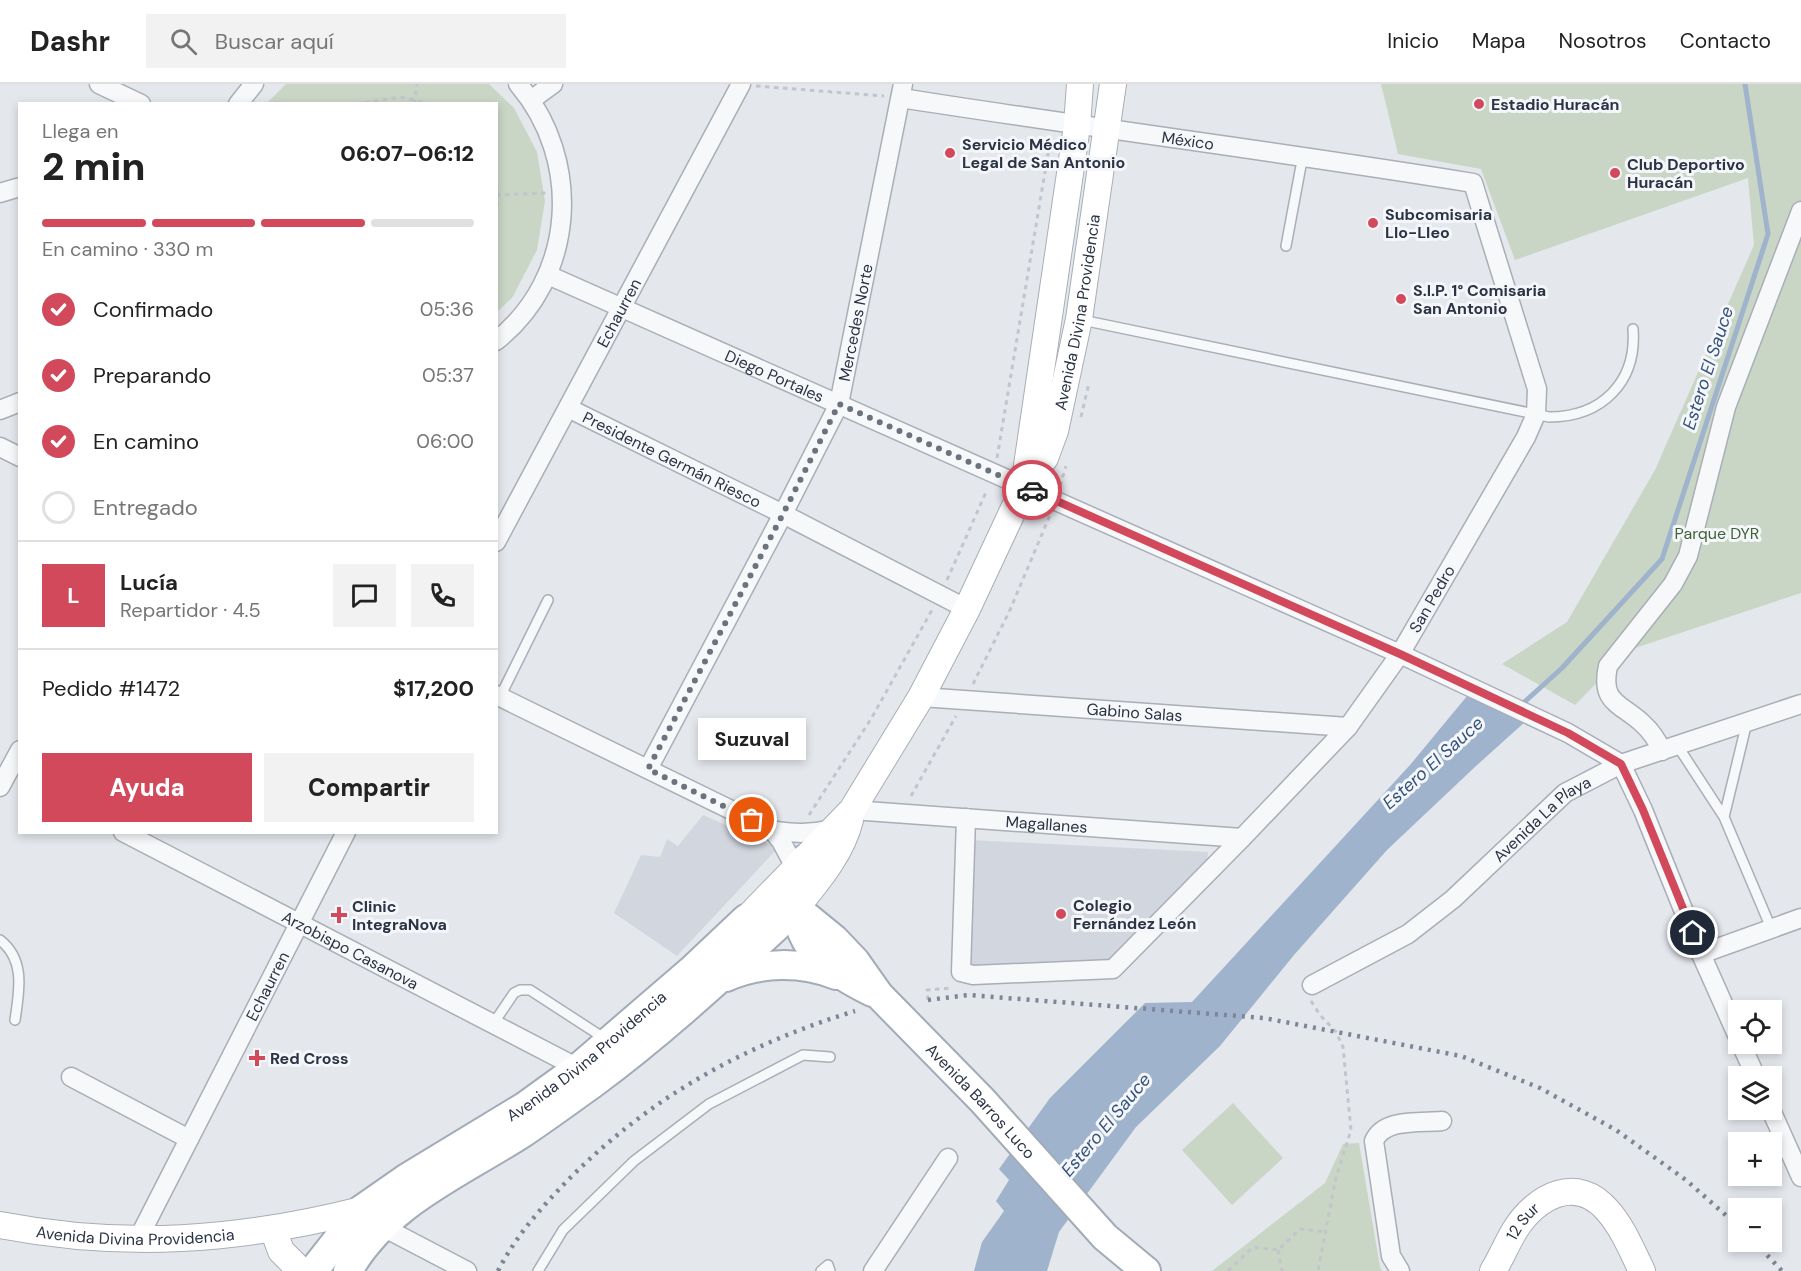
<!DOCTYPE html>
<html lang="es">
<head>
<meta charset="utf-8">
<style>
  :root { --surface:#fff; --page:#f2f2f2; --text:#222; --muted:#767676; --line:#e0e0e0; --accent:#d1495b }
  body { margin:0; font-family:"DM Sans",sans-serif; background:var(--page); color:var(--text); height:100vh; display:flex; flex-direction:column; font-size:22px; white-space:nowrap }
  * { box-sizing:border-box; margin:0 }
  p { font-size:20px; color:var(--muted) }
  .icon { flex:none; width:33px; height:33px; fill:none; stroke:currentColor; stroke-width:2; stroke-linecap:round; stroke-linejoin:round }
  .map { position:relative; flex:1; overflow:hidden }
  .drawer { position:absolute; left:18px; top:18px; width:480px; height:732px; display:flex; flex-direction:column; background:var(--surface); border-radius:0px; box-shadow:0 3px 9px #0003 }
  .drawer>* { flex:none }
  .buttons { position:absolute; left:1728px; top:916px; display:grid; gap:12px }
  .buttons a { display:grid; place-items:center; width:54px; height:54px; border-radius:0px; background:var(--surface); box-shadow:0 3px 9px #0003; font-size:30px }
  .pin { position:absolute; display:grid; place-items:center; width:51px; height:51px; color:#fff; margin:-26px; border:3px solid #fff; border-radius:50%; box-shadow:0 2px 6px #0007 }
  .courier { position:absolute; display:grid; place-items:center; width:60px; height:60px; margin:-30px; border:4px solid #d1495b; border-radius:50%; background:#fff; color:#222; box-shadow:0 2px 8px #0007 }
  .bubble { position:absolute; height:42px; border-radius:0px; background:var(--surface); box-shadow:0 3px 9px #0003; font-size:20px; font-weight:800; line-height:42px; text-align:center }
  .summary em { font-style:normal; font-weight:800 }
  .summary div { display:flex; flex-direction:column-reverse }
  .summary { display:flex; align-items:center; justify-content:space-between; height:102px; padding:0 24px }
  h1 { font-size:39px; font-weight:800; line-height:45px }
  .bar { display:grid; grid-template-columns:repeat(4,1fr); gap:9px 6px; align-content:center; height:72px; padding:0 24px }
  .bar i { height:8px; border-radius:4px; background:var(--line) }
  .bar .selected { background:var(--accent) }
  .bar p { grid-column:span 4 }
  .line { display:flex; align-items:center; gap:15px; padding:0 24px; border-top:2px solid var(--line) }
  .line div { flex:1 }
  .round { display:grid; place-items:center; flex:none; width:63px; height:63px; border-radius:0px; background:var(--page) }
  ol { padding:0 24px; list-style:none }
  li { display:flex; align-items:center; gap:18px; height:66px }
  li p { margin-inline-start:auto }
  li .icon { padding:6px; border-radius:50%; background:var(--accent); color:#fff; stroke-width:4 }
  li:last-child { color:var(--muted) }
  li i { width:33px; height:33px; border:3px solid var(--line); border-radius:50% }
  .primary-button { display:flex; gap:12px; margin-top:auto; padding:12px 24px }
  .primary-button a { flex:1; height:69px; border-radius:0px; background:var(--accent); color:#fff; font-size:24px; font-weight:800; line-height:69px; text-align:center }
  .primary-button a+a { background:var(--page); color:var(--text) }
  header { display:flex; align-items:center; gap:36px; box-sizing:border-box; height:84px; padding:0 30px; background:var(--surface); border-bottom:2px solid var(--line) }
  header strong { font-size:28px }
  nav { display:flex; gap:33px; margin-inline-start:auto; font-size:21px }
  .search { width:420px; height:54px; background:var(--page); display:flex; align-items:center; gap:15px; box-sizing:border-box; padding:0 21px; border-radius:0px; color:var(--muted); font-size:22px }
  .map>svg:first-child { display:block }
</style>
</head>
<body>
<header>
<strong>Dashr</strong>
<div class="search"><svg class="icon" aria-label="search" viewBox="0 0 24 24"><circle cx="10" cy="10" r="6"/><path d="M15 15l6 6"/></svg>Buscar aquí</div>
<nav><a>Inicio</a><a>Mapa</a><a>Nosotros</a><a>Contacto</a></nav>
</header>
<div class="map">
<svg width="1801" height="1187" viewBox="0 0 1801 1187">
  <rect width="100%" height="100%" fill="#e4e7ec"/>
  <path fill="#d2d6de" d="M703 731 778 764 677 872 614 829 641 771 660 773 667 755 678 762Z
    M971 756 1208 768 1207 782 1107 877 961 888Z"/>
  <path fill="#c9d6c5" d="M286 0H489L514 24 537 68 545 117 537 166 512 214 497 228 496 20 267 19Z
    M1381 0H1801V509L1629 566 1575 621 1502 580 1567 538 1655 386 1754 161 1748 94 1515 176 1481 85 1398 70Z
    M1233 1019 1283 1074 1232 1121 1182 1066Z
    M1359 1059 1380 1183 1382 1187H1212L1325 1099 1343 1060Z"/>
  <path fill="#9fb4cc" d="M1477 600 1537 627 1476 682 1387 766 1294 871 1220 962 1136 1043 1059 1148 1047 1187H974L982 1158 1004 1127 996 1117 1009 1096 999 1085 1050 1014 1145 919 1192 918 1410 681Z"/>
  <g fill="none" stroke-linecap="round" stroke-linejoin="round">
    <path stroke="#9fb4cc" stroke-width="5" d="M1520 622 1562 584 1662 475 1768 150 1745 0"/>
    <g stroke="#a9aeb7" stroke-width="12">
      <path id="lane" d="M1286 162 1303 71
        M1082 236 1549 333C1602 333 1637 298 1633 245
        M500 613 548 516
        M1677 661 1724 733 1747 638
        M1724 733 1771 844
        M0 856C26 876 19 908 15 936
        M493 940 514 909 520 906H530L607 956
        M538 1187 563 1146 634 1077 709 1020 803 971 830 973
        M821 1187 828 1181 830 1187"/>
    </g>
    <g stroke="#a9aeb7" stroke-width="21">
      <g id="street">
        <path d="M99 0 141 20"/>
        <path id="s1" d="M901 14C1091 44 1282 68 1473 99L1537 305 1536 330 1526 353 1400 570 1348 643 1242 754 1113 885 973 891 961 888 966 734"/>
        <path d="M531 16 553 0"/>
        <path d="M238 20 254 0"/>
        <path d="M0 109 20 103"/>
        <path id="s2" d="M548 191 1400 570 1568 649 1621 680"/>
        <path d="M496 257C576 194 583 76 518 0"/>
        <path id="s3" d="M568 324 783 430 967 525"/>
        <path d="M0 326 20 318"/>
        <path d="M0 363 20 373"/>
        <path id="s4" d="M496 458 741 0"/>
        <path d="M496 611 772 746C794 750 810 750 832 745"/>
        <path id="s5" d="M921 613 1348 643"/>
        <path d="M1662 667C1657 656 1651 647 1642 639 1620 619 1600 619 1608 582L1673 500 1688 472 1726 323 1801 127"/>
        <path d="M1621 680 1643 726 1701 870 1738 953"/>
        <path id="s6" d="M648 685 783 430 839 320 903 0"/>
        <path d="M0 703 20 666"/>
        <path id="s7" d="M852 726 1242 754"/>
        <path d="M772 746 781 757 796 785"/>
        <path id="s8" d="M123 748 578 984"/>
        <path d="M1701 870 1801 834"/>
        <path id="s9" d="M1312 901 1408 850 1453 815 1565 709 1621 680 1801 620"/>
        <path d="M1741 960 1756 993"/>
        <path d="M71 993 189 1055"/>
        <path d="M1771 1026 1801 1093"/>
        <path d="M381 1142 467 1187"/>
        <path id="s10" d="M138 1155 346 748"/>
        <path d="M873 1187 948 1074"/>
        <path d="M1400 1187 1391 1172 1374 1057C1384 1034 1420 1039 1442 1037"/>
      </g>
    </g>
    <g stroke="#a9aeb7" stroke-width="28">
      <g id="secondary">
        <path d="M1025 395 1077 42 1080 0"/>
        <path d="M796 824C817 798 842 769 850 736"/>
        <path id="s11" d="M746 835 852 726 921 613 967 525 1024 403 1045 374 1055 347 1079 235 1113 0"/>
        <path id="s12" d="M0 1141C125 1165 238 1157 361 1126"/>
        <path d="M273 1145 281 1167 301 1187"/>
        <path id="s13" d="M1493 1187C1501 1174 1507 1159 1515 1146 1536 1112 1577 1090 1608 1127 1623 1144 1632 1167 1642 1187"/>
      </g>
    </g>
    <g stroke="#a3abb8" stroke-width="32">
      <g id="primary">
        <path d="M805 775C782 846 809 877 872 908"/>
        <path id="s14" d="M796 824 834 855 855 877 879 911 982 1016 1105 1153 1146 1187"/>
        <path d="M726 893C760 878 801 877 836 891"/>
        <path id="s15" d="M313 1187 361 1126 407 1094 524 1023 578 984 694 884 746 835 796 824"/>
        <path d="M348 1187C385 1120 459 1090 521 1050 545 1034 568 1017 592 1000 664 947 730 885 796 825"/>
      </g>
    </g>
    <path stroke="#c2c5cb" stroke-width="3" stroke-dasharray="4.5 4.5" stroke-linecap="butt" d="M756 2 884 12
      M356 20 401 13 431 20
      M414 20 417 0
      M496 100 498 111 496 134
      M496 111 546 109
      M1081 333 1089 299
      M997 374 1051 52
      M1060 402 1066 382
      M947 496 987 406
      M973 600 1010 526 1050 431
      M911 712 956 632
      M809 731 871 635 932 526
      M928 916 927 906 952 904
      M1311 917 1320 931 1336 948 1343 963 1351 1046 1336 1093 1318 1187
      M1278 1166 1282 1187
      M1228 1187 1253 1163 1278 1166 1300 1145 1326 1148"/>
    <use href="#lane" stroke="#f7f8fa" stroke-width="9"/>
    <use href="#street" stroke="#f7f8fa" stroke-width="18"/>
    <use href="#secondary" stroke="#fff" stroke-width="26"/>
    <use href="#primary" stroke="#fff" stroke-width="28"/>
    <path stroke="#7d8696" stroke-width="4.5" stroke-dasharray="3 6" stroke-linecap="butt" d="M928 916 968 911 1264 934 1461 972 1540 1004 1616 1046 1686 1096 1738 1142
      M1755 1158 1782 1187
      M498 1187C515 1153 541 1124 567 1097 650 1013 744 961 855 927"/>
  </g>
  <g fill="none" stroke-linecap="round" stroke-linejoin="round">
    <path stroke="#6c737f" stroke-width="6" stroke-dasharray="0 10.8" d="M752 736 648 685 783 430 839 320 1032 406"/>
    <path stroke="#d1495b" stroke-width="8" d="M1032 406 1400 570 1568 649 1621 680 1643 726 1693 849"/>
  </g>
  <g fill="#d1495b" stroke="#f4f6f9" stroke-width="2">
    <circle cx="1479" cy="20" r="6"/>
    <circle cx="950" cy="69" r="6"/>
    <circle cx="1615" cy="89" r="6"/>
    <circle cx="1373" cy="139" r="6"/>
    <circle cx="1401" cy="215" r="6"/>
    <circle cx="1061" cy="830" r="6"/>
    <path d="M336 822h6v6h6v6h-6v6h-6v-6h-6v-6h6z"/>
    <path d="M254 965h6v6h6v6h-6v6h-6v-6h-6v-6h6z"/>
  </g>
  <g text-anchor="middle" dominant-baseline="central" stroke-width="6" stroke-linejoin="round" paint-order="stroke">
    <g font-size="16" font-weight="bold" fill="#2b3445" stroke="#f4f6f9" text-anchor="start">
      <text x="1491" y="20">Estadio Huracán</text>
      <text x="962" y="60">Servicio Médico<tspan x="962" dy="18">Legal de San Antonio</tspan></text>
      <text x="1627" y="80">Club Deportivo<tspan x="1627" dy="18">Huracán</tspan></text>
      <text x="1385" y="130">Subcomisaria<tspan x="1385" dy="18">Llo-Lleo</tspan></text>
      <text x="1413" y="206">S.I.P. 1° Comisaria<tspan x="1413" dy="18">San Antonio</tspan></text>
      <text x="1073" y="821">Colegio<tspan x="1073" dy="18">Fernández León</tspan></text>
      <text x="352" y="822">Clinic<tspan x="352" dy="18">IntegraNova</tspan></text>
      <text x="270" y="974">Red Cross</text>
    </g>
    <g font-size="16" fill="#2b3445" stroke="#f4f6f9">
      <text stroke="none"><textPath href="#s1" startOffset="290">México</textPath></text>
      <text stroke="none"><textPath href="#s11" startOffset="704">Avenida Divina Providencia</textPath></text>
      <text stroke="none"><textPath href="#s4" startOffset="260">Echaurren</textPath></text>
      <text stroke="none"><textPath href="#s6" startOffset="495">Mercedes Norte</textPath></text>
      <text stroke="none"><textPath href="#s2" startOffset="248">Diego Portales</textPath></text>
      <text stroke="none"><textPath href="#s3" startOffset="116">Presidente Germán Riesco</textPath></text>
      <text transform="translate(1432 515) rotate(-60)">San Pedro</text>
      <text stroke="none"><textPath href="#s5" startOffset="214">Gabino Salas</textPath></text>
      <text stroke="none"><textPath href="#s9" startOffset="286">Avenida La Playa</textPath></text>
      <text stroke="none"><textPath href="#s7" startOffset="195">Magallanes</textPath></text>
      <text stroke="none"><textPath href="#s8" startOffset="256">Arzobispo Casanova</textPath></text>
      <text stroke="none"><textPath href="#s10" startOffset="284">Echaurren</textPath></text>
      <text stroke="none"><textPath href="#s15" startOffset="351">Avenida Divina Providencia</textPath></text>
      <text stroke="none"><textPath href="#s14" startOffset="268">Avenida Barros Luco</textPath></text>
      <text stroke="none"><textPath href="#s13" startOffset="58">12 Sur</textPath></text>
      <text stroke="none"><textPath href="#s12" startOffset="136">Avenida Divina Providencia</textPath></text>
    </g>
    <g font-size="16" fill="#3f6138" stroke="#f4f6f9">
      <text x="1717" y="449">Parque DYR</text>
    </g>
    <g font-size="18" font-style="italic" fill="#34527a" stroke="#f4f6f9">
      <text transform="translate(1708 284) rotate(-72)">Estero El Sauce</text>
      <text transform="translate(1433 679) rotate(-42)">Estero El Sauce</text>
      <text transform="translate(1106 1041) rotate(-50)">Estero El Sauce</text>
    </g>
  </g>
</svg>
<div class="buttons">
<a><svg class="icon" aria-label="locate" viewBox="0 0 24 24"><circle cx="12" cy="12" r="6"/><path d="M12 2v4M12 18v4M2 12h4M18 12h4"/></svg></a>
<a><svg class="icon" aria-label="layers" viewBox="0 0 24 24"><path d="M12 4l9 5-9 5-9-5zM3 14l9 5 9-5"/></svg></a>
<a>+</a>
<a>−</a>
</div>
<div class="pin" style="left:752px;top:736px;background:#ea580c"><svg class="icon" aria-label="bag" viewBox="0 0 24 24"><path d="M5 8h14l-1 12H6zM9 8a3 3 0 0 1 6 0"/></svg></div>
<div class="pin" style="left:1693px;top:849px;background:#1f2937"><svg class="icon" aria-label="home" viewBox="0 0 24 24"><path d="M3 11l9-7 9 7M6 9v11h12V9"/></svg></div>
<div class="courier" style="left:1032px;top:406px"><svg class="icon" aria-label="car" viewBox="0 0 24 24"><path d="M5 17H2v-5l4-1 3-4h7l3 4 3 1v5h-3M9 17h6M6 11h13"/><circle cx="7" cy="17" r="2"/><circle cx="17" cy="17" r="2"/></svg></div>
<div class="bubble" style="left:698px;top:634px;width:108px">Suzuval</div>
<section class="drawer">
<div class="summary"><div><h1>2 min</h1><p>Llega en</p></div><em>06:07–06:12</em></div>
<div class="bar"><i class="selected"></i><i class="selected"></i><i class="selected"></i><i></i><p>En camino · 330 m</p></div>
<ol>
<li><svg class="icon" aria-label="check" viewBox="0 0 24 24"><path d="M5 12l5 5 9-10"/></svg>Confirmado<p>05:36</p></li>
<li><svg class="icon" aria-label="check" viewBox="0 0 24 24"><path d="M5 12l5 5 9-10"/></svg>Preparando<p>05:37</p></li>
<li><svg class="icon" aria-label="check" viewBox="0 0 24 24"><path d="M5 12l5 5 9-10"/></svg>En camino<p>06:00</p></li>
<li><i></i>Entregado</li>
</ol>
<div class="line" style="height:108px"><b class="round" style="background:var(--accent);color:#fff">L</b><div><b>Lucía</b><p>Repartidor · 4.5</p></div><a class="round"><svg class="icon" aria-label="chat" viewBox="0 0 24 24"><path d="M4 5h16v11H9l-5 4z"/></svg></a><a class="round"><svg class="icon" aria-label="phone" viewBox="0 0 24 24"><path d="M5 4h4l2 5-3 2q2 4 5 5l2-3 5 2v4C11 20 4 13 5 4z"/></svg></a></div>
<div class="line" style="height:78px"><div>Pedido #1472</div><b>$17,200</b></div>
<div class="primary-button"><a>Ayuda</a><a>Compartir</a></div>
</section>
</div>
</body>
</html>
